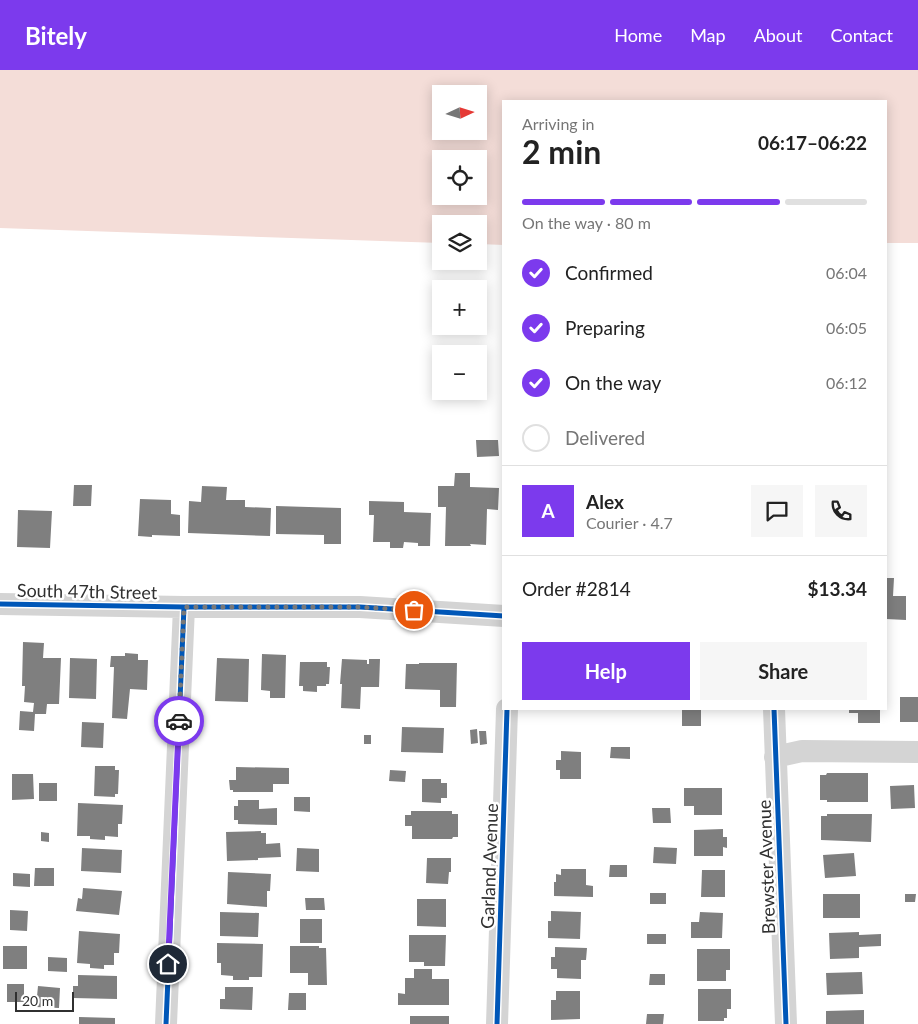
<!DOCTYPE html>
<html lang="en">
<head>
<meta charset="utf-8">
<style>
  :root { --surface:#fff; --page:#f6f6f6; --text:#222; --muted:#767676; --line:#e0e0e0; --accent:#7c3aed }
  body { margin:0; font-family:Lato,sans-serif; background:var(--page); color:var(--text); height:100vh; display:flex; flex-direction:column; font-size:19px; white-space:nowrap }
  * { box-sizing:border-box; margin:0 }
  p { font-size:16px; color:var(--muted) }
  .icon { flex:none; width:28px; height:28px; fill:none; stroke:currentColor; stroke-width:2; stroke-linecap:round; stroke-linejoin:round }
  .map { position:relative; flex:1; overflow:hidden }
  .panel { position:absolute; left:502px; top:30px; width:385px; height:610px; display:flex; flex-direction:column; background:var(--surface); border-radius:0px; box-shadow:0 2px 12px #0003 }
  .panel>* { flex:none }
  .needle { width:32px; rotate:86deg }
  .tools { position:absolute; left:432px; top:15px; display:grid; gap:10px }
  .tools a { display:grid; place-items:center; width:55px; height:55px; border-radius:0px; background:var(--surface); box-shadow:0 2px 12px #0003; font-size:25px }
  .scale { position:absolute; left:15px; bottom:12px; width:59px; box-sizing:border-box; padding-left:5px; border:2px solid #303030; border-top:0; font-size:14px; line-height:18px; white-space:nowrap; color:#303030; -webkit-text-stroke:4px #fff; paint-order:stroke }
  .pin { position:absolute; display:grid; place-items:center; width:42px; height:42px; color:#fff; margin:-21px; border:2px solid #fff; border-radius:50%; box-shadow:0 1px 5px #0007 }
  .courier { position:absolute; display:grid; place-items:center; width:50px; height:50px; margin:-25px; border:4px solid #7c3aed; border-radius:50%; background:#fff; color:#222; box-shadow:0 1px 6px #0007 }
  .summary em { font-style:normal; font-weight:700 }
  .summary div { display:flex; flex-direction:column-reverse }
  .summary { display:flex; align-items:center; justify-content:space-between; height:85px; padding:0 20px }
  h1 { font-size:32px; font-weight:700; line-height:38px }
  .bar { display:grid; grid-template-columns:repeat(4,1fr); gap:8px 5px; align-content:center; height:60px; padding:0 20px }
  .bar i { height:6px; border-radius:4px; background:var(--line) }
  .bar .selected { background:var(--accent) }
  .bar p { grid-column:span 4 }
  .line { display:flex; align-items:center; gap:12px; padding:0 20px; border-top:1px solid var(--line) }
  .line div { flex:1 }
  .round { display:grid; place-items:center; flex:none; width:52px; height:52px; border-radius:0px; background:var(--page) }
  ol { padding:0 20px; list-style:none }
  li { display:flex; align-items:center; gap:15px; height:55px }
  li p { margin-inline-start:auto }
  li .icon { padding:5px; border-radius:50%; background:var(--accent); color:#fff; stroke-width:4 }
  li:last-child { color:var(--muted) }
  li i { width:28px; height:28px; border:2px solid var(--line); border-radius:50% }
  .primary-button { display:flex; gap:10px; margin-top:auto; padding:10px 20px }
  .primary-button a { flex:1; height:58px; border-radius:0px; background:var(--accent); color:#fff; font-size:20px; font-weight:700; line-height:58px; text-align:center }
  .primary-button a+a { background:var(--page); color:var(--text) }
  header { display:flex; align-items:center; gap:30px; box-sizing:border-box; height:70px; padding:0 25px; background:var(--accent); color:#fff }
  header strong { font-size:24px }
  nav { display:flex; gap:28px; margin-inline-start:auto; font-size:18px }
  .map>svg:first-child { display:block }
</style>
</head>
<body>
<header>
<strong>Bitely</strong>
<nav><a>Home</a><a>Map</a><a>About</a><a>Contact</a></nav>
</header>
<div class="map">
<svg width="918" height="954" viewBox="0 0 918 954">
  <rect width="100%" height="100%" fill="#fff"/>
  <path fill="#f4ddd8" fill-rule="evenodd" d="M0 0H918V173H886V31H504V175L479 174V154H441V173L0 158ZM441 24H479V61H441ZM441 89H479V126H441Z"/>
  <path fill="#7f7f7f" d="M476 370H498L499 386 477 387Z
    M455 403H470V417L499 418 498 440 487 439 486 475 470 474 471 476H445L446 437H438V416H454Z
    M74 415H92L91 436H73Z
    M202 416 227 417 226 430H245V437L271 438 270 466 188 463 189 431 201 432Z
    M140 429 171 430V444L180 445V466L152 465V467L138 466Z
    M369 431 404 432V442L431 443 430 476H418V473L404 472 403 478H390V472H373L374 445H369Z
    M276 436 341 438V474H324V465L276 464Z
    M18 440 52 441 50 478 17 477Z
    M886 508H894L893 526H906V550L886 549Z
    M23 572 44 573 43 588H61L59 634H47L46 644H35L34 661 19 660 20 641 33 642 34 633 24 632 25 616H22Z
    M125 583 138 584V590H148L147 620 130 619 127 649 112 648 114 597H110L111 586H125Z
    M262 584 286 585 285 628H270V621L261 620Z
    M70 588 97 589 96 629 69 628Z
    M217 588 249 589 248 632 215 631Z
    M342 589 367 590V594H369V589H380L379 617H361L360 639 341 638 342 614H340Z
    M300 592H327V597H330L329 614H326V616H317V622L303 621V616H299Z
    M419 593H457L456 637H440V620L405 619 406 594H419Z
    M900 627H918V652H900Z
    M682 639H701V656H682Z
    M849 639H880V653H858V643H849Z
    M82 652 104 653 103 678 81 677Z
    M402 657 444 658 443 683 401 682Z
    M477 659 478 673 471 674 470 660Z
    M479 661H486L487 674 480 675Z
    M364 665H371V674H364Z
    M611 677H630V689L610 688Z
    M561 681 581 682V709H560V700H556V690H561Z
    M95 696H115V700H119L118 724H115V727L94 726Z
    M236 697 289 698V714H273V722H233V720H230L229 710H236Z
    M390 700 406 701 405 712 389 711Z
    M827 703H868V732H827V730H820V705H826Z
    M12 704H33L34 729 12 730Z
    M422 709H441V713H447V728H441V733L422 732Z
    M39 713H57V731H39Z
    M914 715 915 738 891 739 890 716Z
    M684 718H722V745H694V736H684Z
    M294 727H310V742L294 741Z
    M238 730H259V739L277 738V755L238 754V750H234V736H238Z
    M78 733 123 735 122 754H118V767L105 766V770L90 769V766H77Z
    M652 738H670L671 753H653Z
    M411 741H452V744H458V767H453L452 769H412V756H405V745H411Z
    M827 744H872L871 772 821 770V746H827Z
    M723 759V767H727V778L723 777V786H694V760Z
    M261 761V763H266V774L280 773 281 787 258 788V790L227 791 226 762Z
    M41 762 49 763V772L41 771Z
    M654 777 677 778 676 794 653 793Z
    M82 778 122 780 121 803 81 801Z
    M297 778 319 779V802L296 801Z
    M854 783 856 806 825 808 823 785Z
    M427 788H451V802H449L448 814 426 813Z
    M610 795H627V807H609Z
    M35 798H54V816H34Z
    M561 799H586V815L593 816V827L554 826V812H556V804L561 805Z
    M702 800H725V827H701Z
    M228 802 271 804 270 821H267V837L227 834Z
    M13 803 30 804V817L13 816Z
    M83 818 122 821 119 845 76 841 78 828 82 829Z
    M650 823H666V834H650Z
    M823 824H860V848H823Z
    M905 824H916L915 832H905Z
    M305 828H324L325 840H306Z
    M417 829H446V857L417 856Z
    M10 840 28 841 27 861 10 860Z
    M551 841 581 842 580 869 548 868V851H551Z
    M220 842 259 843 258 867 220 866Z
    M700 842 723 843 722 868H691V852H699Z
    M300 849H322V873H300Z
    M79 861 120 864 119 883H114V895H104V899L90 898V894L77 893Z
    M859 862V865L881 864V876L859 877V888L830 889 829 863Z
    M647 864H666V874H647Z
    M409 865H446L445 896H424V892H409Z
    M217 873 263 874 262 907H249V910H233V906L221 905V893H217Z
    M3 876H27V899H3Z
    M290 876H319V878H326L327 915H308V903H290Z
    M555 877 587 878 586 890H581V909L557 908V899H551V887H555Z
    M697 879H730V900H726V911H697Z
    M48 887 67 888V902L48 901Z
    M414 899H432V909H449V935H398V923L405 924V908H414Z
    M862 902 863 924 827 925 826 903Z
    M650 904H665V915H649Z
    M78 905 117 906V929L73 928V916H78Z
    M7 914H24V932H7Z
    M38 916 60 918 59 938 36 937Z
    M225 917H253L252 940 220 939V929H225Z
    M698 919H731V939H727V948H724V951H698Z
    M556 921H580V949L551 950V930H556Z
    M289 923H306V940H288Z
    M864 940V954H826V941Z
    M647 944H664L663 954H646Z
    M410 946H449V954H410Z
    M79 947 115 948V954H79Z"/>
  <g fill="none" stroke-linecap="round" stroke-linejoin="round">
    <path stroke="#d4d4d4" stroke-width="22" d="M0 534 184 537H360L504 546
      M774 639 786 954
      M775 687 802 681 918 682
      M166 954 184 537
      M497 954 507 639"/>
    <g stroke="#fff" stroke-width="8">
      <path id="cycleway" d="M0 534 184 537H360L504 546
        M774 639 786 954
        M166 954 184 537
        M497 954 507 639"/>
    </g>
    <use href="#cycleway" stroke="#0057b8" stroke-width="5"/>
  </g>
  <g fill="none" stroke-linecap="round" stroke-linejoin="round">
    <path stroke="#787878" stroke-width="5" stroke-dasharray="0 9" d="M179 651 184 537H360L414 540"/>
    <path stroke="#7c3aed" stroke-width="6" d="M168 894 179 651"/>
  </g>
  <g text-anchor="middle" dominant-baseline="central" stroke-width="5" stroke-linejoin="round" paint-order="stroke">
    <g font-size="18" fill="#303030" stroke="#fff">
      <text transform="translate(87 521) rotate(1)">South 47th Street</text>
      <text transform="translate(489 796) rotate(-88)">Garland Avenue</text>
      <text transform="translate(766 797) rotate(-92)">Brewster Avenue</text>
    </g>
  </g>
</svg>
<div class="tools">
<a><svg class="needle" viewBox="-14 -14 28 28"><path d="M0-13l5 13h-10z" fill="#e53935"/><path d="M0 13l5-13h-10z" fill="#767676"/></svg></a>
<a><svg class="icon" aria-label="locate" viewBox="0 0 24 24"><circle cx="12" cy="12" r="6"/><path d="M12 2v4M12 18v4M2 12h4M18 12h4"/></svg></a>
<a><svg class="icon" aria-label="layers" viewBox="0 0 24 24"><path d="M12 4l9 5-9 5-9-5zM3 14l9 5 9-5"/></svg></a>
<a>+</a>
<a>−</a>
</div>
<div class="scale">20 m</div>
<div class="pin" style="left:414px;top:540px;background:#ea580c"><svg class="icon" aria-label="bag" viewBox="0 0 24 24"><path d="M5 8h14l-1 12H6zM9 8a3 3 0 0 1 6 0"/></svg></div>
<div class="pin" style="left:168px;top:894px;background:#1f2937"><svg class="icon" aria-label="home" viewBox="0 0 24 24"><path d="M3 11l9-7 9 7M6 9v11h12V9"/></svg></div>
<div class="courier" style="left:179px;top:651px"><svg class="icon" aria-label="car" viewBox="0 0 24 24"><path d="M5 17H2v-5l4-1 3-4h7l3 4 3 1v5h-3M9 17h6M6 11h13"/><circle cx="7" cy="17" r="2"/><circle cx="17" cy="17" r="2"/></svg></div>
<section class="panel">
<div class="summary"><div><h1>2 min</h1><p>Arriving in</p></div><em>06:17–06:22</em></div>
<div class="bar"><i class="selected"></i><i class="selected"></i><i class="selected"></i><i></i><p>On the way · 80 m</p></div>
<ol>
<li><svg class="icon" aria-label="check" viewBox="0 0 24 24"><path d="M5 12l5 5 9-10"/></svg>Confirmed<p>06:04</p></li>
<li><svg class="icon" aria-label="check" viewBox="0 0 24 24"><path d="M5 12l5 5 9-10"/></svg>Preparing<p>06:05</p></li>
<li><svg class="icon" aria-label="check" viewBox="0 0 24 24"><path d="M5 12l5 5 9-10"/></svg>On the way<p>06:12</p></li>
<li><i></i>Delivered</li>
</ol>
<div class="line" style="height:90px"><b class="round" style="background:var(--accent);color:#fff">A</b><div><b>Alex</b><p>Courier · 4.7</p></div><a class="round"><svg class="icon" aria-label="chat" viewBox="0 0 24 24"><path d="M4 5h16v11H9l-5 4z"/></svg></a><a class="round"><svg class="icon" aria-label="phone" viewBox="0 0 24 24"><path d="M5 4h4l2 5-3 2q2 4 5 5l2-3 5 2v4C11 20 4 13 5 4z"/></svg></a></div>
<div class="line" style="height:65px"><div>Order #2814</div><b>$13.34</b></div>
<div class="primary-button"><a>Help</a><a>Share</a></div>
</section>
</div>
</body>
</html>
